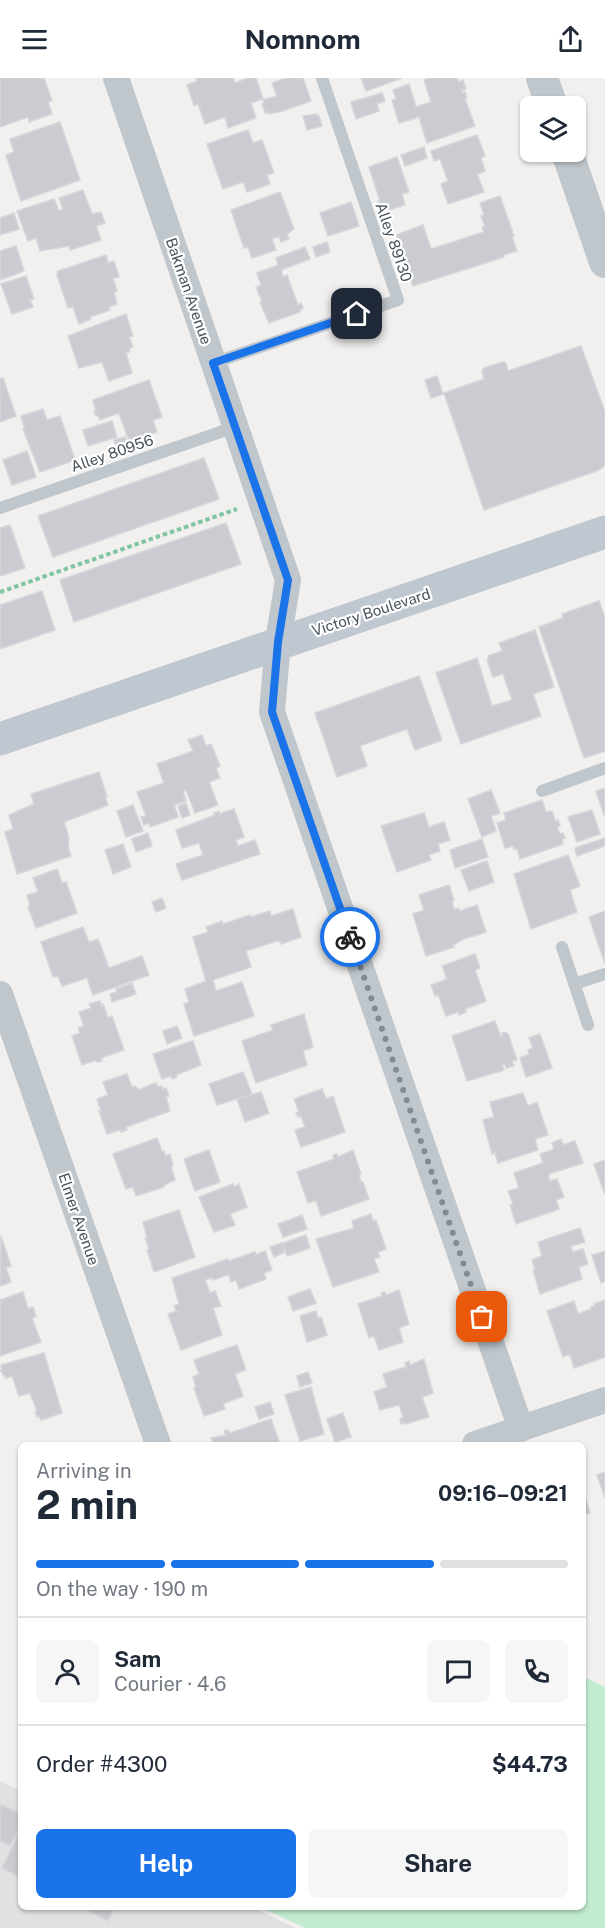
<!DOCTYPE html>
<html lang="en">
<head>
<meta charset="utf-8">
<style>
  :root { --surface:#fff; --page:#f6f6f7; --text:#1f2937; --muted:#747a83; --line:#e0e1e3; --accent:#1a73e8 }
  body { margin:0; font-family:"Public Sans",sans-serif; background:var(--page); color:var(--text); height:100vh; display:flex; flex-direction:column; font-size:22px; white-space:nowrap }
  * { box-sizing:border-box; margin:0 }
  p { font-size:20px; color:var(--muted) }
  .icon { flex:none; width:33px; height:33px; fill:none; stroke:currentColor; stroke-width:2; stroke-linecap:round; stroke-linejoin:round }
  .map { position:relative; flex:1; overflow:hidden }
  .side { position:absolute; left:18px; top:1364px; width:568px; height:468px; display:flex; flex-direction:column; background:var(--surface); border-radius:9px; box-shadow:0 2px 4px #0004 }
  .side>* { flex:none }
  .buttons { position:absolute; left:520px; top:18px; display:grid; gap:12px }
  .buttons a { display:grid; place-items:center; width:66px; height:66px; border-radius:9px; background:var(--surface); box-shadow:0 2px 4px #0004; font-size:30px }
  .pin { position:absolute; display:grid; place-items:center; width:51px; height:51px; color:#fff; margin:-26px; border-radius:12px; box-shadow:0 3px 9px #0006 }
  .courier { position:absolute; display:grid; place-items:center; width:60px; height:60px; margin:-30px; border:4px solid #1a73e8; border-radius:50%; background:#fff; color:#222; box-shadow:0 2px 8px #0007 }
  .summary em { font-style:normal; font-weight:700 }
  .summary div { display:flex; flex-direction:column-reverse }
  .summary { display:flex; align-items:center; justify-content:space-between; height:102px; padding:0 18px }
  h1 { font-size:39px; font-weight:700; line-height:45px }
  .bar { display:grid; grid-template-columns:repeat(4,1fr); gap:9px 6px; align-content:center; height:72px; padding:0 18px }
  .bar i { height:8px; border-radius:4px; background:var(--line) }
  .bar .current { background:var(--accent) }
  .bar p { grid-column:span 4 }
  .line { display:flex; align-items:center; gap:15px; padding:0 18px; border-top:2px solid var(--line) }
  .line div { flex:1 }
  .round { display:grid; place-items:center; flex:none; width:63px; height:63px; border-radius:9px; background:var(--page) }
  .cta { display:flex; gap:12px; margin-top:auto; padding:12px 18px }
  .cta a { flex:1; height:69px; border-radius:9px; background:var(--accent); color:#fff; font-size:24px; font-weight:700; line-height:69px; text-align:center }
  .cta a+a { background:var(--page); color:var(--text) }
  header { display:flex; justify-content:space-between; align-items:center; height:78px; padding:0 18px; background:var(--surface); font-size:27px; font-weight:700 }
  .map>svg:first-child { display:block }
</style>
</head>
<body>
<header><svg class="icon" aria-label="menu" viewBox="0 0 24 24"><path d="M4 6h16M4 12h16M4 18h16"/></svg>Nomnom<svg class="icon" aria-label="share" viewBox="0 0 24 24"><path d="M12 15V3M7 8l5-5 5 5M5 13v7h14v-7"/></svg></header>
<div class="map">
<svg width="605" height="1850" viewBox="0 0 605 1850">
  <rect width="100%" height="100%" fill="#f2efef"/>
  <path fill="#e2e0e1" d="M0 1703 21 1713V1828L252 1829 295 1850H0Z"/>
  <path fill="#c2ebd0" d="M584 1599 605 1609V1850H305L260 1829 584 1828Z"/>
  <path fill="#caccd1" stroke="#d4d6da" stroke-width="1.5" d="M0 0H44L52 23 48 24 52 36 29 44 28 39 0 49Z
    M196 0H233L235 5 248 0H256L263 21 251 25 256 40 228 50 225 39 205 46 198 26 194 27 187 7 197 3Z
    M287 0H303L311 23 283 33 269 36 268 34 265 35 262 26 264 25 263 22 277 18 272 5Z
    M361 0H402L366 13Z
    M429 0H457L459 4 463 2 466 11 462 12 463 15 465 14 467 20 465 21 475 48 427 65 419 39 399 45 392 22 396 21 393 12 409 6 416 29 431 24 424 2Z
    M382 15 385 23 377 26 379 33 356 41 351 24Z
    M317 36V38H319L322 48 307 52 303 38Z
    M60 44 80 102 21 123 6 77 14 74 10 61Z
    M248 52 253 65 262 62 274 95 267 97 270 106 247 114 243 104 223 111 207 66Z
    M477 57 485 78 481 80 485 93 477 96 484 114 448 126 441 106 448 103 440 81 434 83 431 73Z
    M424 69 427 80 405 88 401 77Z
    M397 79 409 114 402 116 405 127 382 134 378 123H380L369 89Z
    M83 112 92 136 101 134 105 145 96 148 101 162 70 172 69 168 40 173 36 160 28 163 17 133 54 121 59 133 63 131 59 120Z
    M280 114 294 151 287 156 289 161 281 164 279 158 272 161 276 172 252 180 248 169 244 170 231 132Z
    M500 118 514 158 512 159 517 173 503 177 504 179 413 208 396 157 423 147 431 171 484 154 482 149 485 148 481 138 484 137 480 125Z
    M351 124 359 148 328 158 320 135Z
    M14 135 19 151 0 157V140Z
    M327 164 330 174 316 179 313 169Z
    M16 168 24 193 0 202V173Z
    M305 169 310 181 281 192 283 199 287 197 298 227 301 225 303 230 300 232V234L269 245 260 224 262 223 256 209 261 207 257 195 278 187 276 180Z
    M106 177 108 185 114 183 119 199 113 200 117 213 114 214 117 226 109 229 110 232 90 239 91 241 79 246 73 229 68 230 57 197 58 193Z
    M26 198 34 221 30 222 33 229 12 236 1 206Z
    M126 236 133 258 129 259 133 269 129 271 130 274 126 275 132 295 109 303 102 284 79 290 68 258Z
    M581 268 605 334V387L599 392 484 432 444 315 484 301 482 293 484 290 503 284 506 285 508 293Z
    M437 298 443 316 431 320 425 302Z
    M3 300 16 338 0 344V301Z
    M149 302 162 339 153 342 157 354 129 363 119 335 100 342 98 337 96 338 94 333H96L93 322Z
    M43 331 47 342 60 338 75 382 40 394 23 351H25L21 338Z
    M112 343 117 359 88 368 83 352Z
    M125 359 129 368 117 371 114 362Z
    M27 373 36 399 12 407 3 382Z
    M204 380 219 421 53 479 38 438Z
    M226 445 241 486 74 544 60 502Z
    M10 447 25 490 0 498V450Z
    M42 513 55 552 0 571V527Z
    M599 523 605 540V673L584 680 539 549 563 540 562 536Z
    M535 552 554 609 533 616 541 638 461 666 436 595 477 580 492 628 512 622 503 596 493 599 487 582 489 581 488 578 502 573 499 565Z
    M419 598 442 662 415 672 407 651 360 668 367 688 337 699 315 635Z
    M202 657 206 668 211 666 220 688 216 690 220 700 209 704 218 727 195 735 186 712 183 713 186 723 174 727 178 739 150 749 149 745 144 747 141 739 146 738 137 714 164 705 157 686 193 673 188 662Z
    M99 694 107 719H105L108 727 64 744 69 760 68 768 71 778 17 796 5 754 13 751 9 737 34 726 31 716Z
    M605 710V737H604L596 713Z
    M491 712 500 735 491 738 496 753 482 759 468 721Z
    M542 722 546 734 552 733 555 743 558 742 560 748 557 749 560 756 563 755 565 760 562 761 563 766 520 781 517 770 514 771 513 768 505 770 497 745 506 742 504 735Z
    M186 725 190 737 182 740 178 728Z
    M133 727 143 753 126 759 117 733Z
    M234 731 244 759 236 762 238 768 255 762 260 776 182 802 176 786 203 777 199 765 182 770 176 752 215 737 214 735 219 733V736Z
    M592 732 600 756 577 764 568 739Z
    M424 735 429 749 444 744 450 762 438 766 440 773 429 777 431 782 397 794 381 748Z
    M148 755 152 768 136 774 132 761Z
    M605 760V768L577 778 575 770Z
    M482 761 488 779 455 790 450 772Z
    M123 766 131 789 113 796 105 772Z
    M568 777 580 808 570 812 577 834 531 851 514 796Z
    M487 783 494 804 469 813 461 792Z
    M57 791 62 805 66 804 77 835 36 850 28 829 30 827 27 817 38 814 33 800Z
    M449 807 454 822 452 823 454 831 459 830 460 833 477 827 486 854 464 861 453 867 454 869 426 878 413 836 424 832 419 817Z
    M162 820 166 830 156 834 152 824Z
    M293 831 301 859 281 866 280 862 246 873 251 889 213 902 216 913 242 904 254 938 194 958 184 926 189 924 185 911 206 903 193 859 208 854 206 849 222 843 223 846 250 837 251 839 270 833 271 838Z
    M605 833V886L589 839Z
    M83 849 89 864 98 861 109 890 142 878 149 897 93 917 87 900 62 908 58 898 53 899 41 864Z
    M475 876 480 890 475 892 486 923 465 931 466 934 459 937 458 934 446 938 438 917 435 918 431 907 447 901 442 888Z
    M132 905 136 916 112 924 110 916 117 914 116 911Z
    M100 923 101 927 103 926 108 940 112 938 124 972 101 980 102 983 97 984 96 982 82 987 72 958 80 955 78 950 84 948 79 934 91 930 89 926Z
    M304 936 313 969 303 973 307 987 256 1005 242 963 273 952 271 947Z
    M495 943 501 959 503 958 502 955 506 954 507 956H508L517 982 512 983 514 988 506 990 505 986 502 987 504 992 467 1003 452 958Z
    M177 948 182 960 167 966 163 953Z
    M540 956 552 990 526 999 520 980 529 976 528 972 533 970 529 960Z
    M193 963 201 987 176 997 177 999 172 1001 171 998 162 1001 153 976Z
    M243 994 252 1016 217 1027 209 1006Z
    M127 996 132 1009 136 1008 138 1012 156 1005 158 1009 161 1008 163 1011 166 1010 169 1018 166 1019 170 1033 126 1049 127 1052 121 1054 120 1052 107 1056 99 1033H101L97 1021 108 1017 103 1004Z
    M322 1011 326 1021 333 1018 345 1054 301 1069 295 1052 305 1049 301 1038 298 1039 296 1035 299 1034 294 1021Z
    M261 1014 269 1035 245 1044 237 1021Z
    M523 1015 528 1028 537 1024 548 1057 535 1061 538 1072 498 1085 495 1075 492 1076 483 1042 494 1039 490 1024Z
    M157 1060 162 1073H164L165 1078 170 1076 173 1087 171 1088 175 1102 164 1107V1109L136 1118 133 1109 126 1111 113 1076Z
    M561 1061 563 1067 575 1063 583 1085 549 1096V1103L557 1101 564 1119 556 1122 559 1131 516 1146 510 1127 513 1126 508 1113 519 1110 514 1095 543 1085 540 1076 552 1072 554 1070 552 1065Z
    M209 1072 220 1104 195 1113 184 1081Z
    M353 1072 361 1096 359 1097 361 1104H363L369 1121 321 1138 316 1122 308 1125 297 1094 334 1081 333 1077 337 1076 338 1079Z
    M605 1082V1117L594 1086Z
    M233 1106 234 1109 239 1106 247 1129 230 1136 235 1147 214 1154 199 1119Z
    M179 1132 195 1179 154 1194 147 1172 149 1171 145 1160H147L143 1144Z
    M371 1136 373 1143 376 1142 386 1171 378 1174 380 1179 374 1181 379 1194 333 1209 316 1161 354 1150 352 1143Z
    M302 1137 307 1151 283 1159 278 1146Z
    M580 1150 585 1164 571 1168 573 1174 583 1171 588 1186 579 1189 582 1201 540 1216 533 1192 535 1191 532 1182 542 1178 538 1164Z
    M306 1157 310 1170 287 1178 283 1165Z
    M1 1158 11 1188 6 1190 11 1204 0 1208Z
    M282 1165 285 1174 274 1179 270 1169Z
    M265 1173 272 1192 264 1195 266 1201 239 1211 236 1202 231 1204 229 1196 213 1202 212 1200 205 1202 210 1215 215 1213 221 1228 213 1230 222 1257 181 1272 168 1236 176 1233 174 1228 179 1226 172 1200 228 1181 229 1183 255 1174 256 1177Z
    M605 1173V1203L601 1205 592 1177Z
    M310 1211 316 1225 293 1233 288 1219Z
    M399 1212 409 1246 399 1250 403 1264 379 1272 374 1258 369 1260 358 1226 382 1218 381 1215 385 1214 386 1217Z
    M23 1214 28 1231 33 1229 36 1238 32 1240 41 1264 0 1278V1222Z
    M605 1222V1279L574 1290 570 1276 563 1279 547 1233 574 1223 578 1236 591 1231V1229L595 1228 594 1226Z
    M316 1233 318 1240 321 1239 327 1257 307 1264 300 1238Z
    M237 1267 246 1292 235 1296 243 1318 223 1326 225 1331 204 1338 194 1310 196 1309 193 1299 199 1296 194 1282Z
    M44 1275 62 1335 41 1342 39 1338 37 1339 35 1334 37 1333 30 1315 19 1318 12 1298 6 1300 0 1292 2 1291 1 1287Z
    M424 1281 433 1315 422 1319 429 1339 405 1346 404 1344 401 1346 400 1341 403 1339 399 1327 380 1332 374 1314 387 1309 383 1296 406 1289 405 1285 409 1283 410 1287Z
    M308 1294 312 1305 300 1309 297 1298Z
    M311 1309 324 1356 300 1363 285 1317Z
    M270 1324 274 1336 259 1341 255 1329Z
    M343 1335 351 1359 335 1364 327 1341Z
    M271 1341 280 1366H214L211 1360 226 1357 224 1353 228 1352 230 1355Z
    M605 1394V1420L597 1397Z
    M584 1415 590 1435 584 1437Z
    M0 1726 21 1736V1746L10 1768 0 1763Z
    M21 1751V1800L2 1790Z
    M79 1828H115L108 1843Z"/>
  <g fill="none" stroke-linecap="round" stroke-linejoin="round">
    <path stroke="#7dc69f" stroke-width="4" stroke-dasharray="4.5 3" stroke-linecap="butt" d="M0 514 237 431"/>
    <path stroke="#bfc7cd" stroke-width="12" d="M213 285 398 222 322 0
      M0 430 235 349
      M542 713 605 690
      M562 869 588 947
      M574 906 605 896"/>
    <path stroke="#bfc7cd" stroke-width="26" d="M116 0 288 502 278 564 272 634 521 1351
      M0 916 158 1366
      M475 1366 605 1322"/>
    <path stroke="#bfc7cd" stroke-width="32" d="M542 0 552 28
      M567 74 605 184"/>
    <path stroke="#bfc8d1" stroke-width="33" d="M0 661 605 454"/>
  </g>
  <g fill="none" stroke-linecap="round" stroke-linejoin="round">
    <path stroke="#848a8f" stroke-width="6" stroke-dasharray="0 10.8" d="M350 859 482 1239"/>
    <path stroke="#1a73e8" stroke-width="8" d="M350 859 272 634 278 564 288 502 213 285 357 236"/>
  </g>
  <g text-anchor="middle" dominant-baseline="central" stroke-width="4.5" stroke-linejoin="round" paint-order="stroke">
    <g font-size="15" fill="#49535b" stroke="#fff">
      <text transform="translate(394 164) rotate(71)">Alley 89130</text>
      <text transform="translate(189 213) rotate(71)">Bakman Avenue</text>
      <text transform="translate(112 375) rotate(-19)">Alley 80956</text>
      <text transform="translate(371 534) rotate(-18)">Victory Boulevard</text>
      <text transform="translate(79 1141) rotate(71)">Elmer Avenue</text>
    </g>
  </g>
</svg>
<div class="buttons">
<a><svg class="icon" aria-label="layers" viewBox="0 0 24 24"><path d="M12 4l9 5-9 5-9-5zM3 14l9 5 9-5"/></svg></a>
</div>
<div class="pin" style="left:482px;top:1239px;background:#ea580c"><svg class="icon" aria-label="bag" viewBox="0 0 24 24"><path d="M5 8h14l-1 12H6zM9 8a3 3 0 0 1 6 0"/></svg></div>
<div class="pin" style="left:357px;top:236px;background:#1f2937"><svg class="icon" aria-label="home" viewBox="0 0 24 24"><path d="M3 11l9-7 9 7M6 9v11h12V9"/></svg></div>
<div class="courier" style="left:350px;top:859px"><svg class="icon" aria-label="bike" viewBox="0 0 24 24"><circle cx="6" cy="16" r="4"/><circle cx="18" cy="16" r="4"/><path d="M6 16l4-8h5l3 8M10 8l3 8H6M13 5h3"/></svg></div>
<section class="side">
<div class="summary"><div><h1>2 min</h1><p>Arriving in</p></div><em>09:16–09:21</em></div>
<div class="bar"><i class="current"></i><i class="current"></i><i class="current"></i><i></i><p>On the way · 190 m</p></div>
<div class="line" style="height:108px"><a class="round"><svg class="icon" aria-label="person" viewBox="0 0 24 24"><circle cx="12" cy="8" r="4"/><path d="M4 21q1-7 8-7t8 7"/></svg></a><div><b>Sam</b><p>Courier · 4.6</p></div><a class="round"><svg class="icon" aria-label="chat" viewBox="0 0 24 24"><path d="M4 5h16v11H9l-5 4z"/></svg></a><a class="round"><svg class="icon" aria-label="phone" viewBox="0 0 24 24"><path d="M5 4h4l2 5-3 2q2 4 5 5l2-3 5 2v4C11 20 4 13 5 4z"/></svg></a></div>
<div class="line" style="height:78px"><div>Order #4300</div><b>$44.73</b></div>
<div class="cta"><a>Help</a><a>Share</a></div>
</section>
</div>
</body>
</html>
